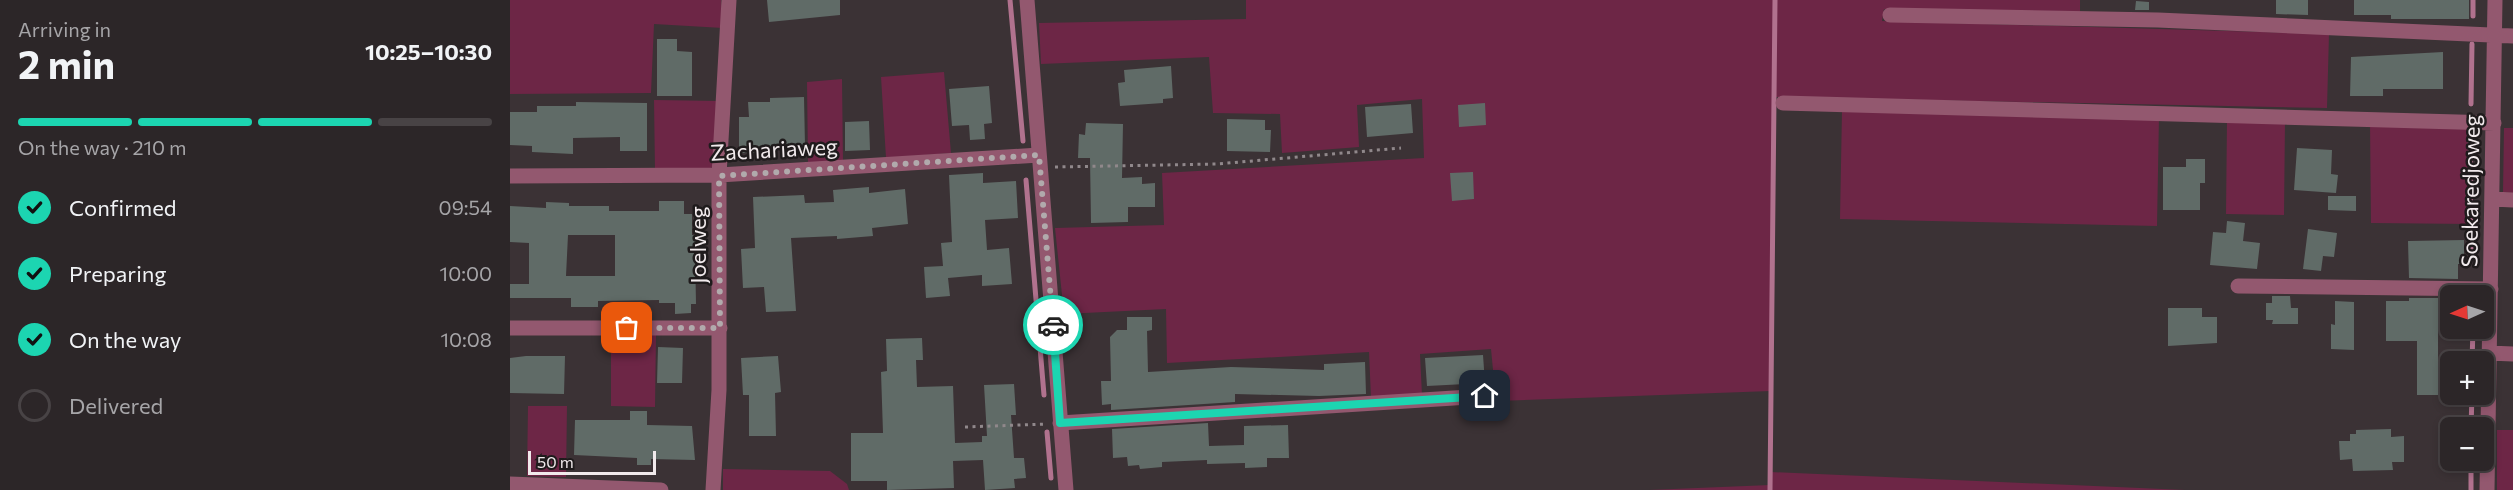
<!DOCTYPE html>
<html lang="en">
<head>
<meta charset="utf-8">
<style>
  :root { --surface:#2c2628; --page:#342e30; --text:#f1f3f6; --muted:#a6a5a8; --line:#484345; --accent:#1cd5b1 }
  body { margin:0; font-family:Commissioner,sans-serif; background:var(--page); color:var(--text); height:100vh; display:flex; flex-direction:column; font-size:22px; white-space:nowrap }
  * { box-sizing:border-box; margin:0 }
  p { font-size:20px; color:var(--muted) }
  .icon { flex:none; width:33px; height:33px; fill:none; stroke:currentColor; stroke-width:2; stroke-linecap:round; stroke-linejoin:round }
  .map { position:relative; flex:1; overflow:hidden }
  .drawer { display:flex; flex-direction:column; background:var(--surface); width:510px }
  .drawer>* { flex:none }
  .needle { width:39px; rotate:267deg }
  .tools { position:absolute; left:1930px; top:285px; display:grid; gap:12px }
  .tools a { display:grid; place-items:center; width:54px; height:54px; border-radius:9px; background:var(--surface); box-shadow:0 3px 9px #0003,0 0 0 2px var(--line); font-size:30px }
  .scale { position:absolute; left:18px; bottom:15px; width:128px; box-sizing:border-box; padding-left:6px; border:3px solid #f1eaec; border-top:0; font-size:16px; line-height:21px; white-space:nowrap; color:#f1eaec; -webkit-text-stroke:4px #1f1b1c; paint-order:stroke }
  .pin { position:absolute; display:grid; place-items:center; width:51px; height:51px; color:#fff; margin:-26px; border-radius:12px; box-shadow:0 3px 9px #0006 }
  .courier { position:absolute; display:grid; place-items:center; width:60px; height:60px; margin:-30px; border:4px solid #1cd5b1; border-radius:50%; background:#fff; color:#222; box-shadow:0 2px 8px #0007 }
  .headline em { font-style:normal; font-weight:700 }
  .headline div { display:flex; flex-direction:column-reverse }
  .headline { display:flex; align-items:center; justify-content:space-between; height:102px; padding:0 18px }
  h1 { font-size:39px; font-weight:700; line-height:45px }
  .bar { display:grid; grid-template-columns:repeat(4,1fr); gap:9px 6px; align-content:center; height:72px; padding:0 18px }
  .bar i { height:8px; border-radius:4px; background:var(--line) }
  .bar .on { background:var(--accent) }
  .bar p { grid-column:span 4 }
  ol { padding:0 18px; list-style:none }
  li { display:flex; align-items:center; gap:18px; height:66px }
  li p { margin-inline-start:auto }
  li .icon { padding:6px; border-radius:50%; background:var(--accent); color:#111; stroke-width:4 }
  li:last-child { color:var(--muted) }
  li i { width:33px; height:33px; border:3px solid var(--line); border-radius:50% }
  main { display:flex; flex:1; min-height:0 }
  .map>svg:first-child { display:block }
</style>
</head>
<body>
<main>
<section class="drawer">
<div class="headline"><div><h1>2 min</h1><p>Arriving in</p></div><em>10:25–10:30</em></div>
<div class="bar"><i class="on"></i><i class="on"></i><i class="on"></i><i></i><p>On the way · 210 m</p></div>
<ol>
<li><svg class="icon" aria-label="check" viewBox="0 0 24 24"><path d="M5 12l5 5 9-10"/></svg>Confirmed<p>09:54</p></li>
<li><svg class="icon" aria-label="check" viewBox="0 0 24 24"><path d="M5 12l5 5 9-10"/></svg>Preparing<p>10:00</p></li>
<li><svg class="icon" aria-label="check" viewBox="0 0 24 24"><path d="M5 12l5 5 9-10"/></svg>On the way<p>10:08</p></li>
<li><i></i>Delivered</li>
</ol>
</section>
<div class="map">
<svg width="2003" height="490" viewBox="0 0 2003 490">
  <rect width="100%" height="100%" fill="#3b3235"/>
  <path fill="#6d2646" d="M0 0H211L213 28 144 24 141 93 0 94Z
    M736 0H1570V13L1374 9 1372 21 1819 34 1817 108 1265 97 1261 391 986 401 981 349 910 354 912 395 861 398 859 352 657 363 656 309 554 314 545 228 654 225 652 173 914 158 912 99 847 105 849 147 772 153 770 114 703 113 699 57 531 64 529 23 736 19Z
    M434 72 441 153 376 158 371 77Z
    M332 79 333 162 298 163 297 82Z
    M144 100 210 101 205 165 198 170 145 171Z
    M1332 110 1649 116 1647 226 1330 219Z
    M1717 119 1775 121 1774 215 1716 214Z
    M1860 122 1960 125 1961 224 1861 223Z
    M1994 128H2003V193L1993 192Z
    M101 335H146L145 407 101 406Z
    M18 406H57L56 477 17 476Z
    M1987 430H2003V490H1987Z
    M213 469 320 471 337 484 339 490H213Z
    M1260 472 1675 490H1139L1260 485Z"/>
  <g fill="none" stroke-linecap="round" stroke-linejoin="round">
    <path stroke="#b1728e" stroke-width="5" d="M500 0 513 141
      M1963 16V0
      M1961 104 1962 44
      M1960 130 1961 255
      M516 180 534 395
      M1962 362 1963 328
      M1961 428 1962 394
      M537 432 541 478
      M1260 490 1265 0
      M1961 490V460"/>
  </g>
  <path fill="#606b67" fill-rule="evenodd" d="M257 0H330V15L259 22Z
    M1766 0H1798V15L1766 14Z
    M1844 0H1959V19H1881V15H1844Z
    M1626 1 1639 2V10H1625Z
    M147 39H167V51L182 52V96H147Z
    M1933 52V89H1873V96H1840L1841 57Z
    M661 66 663 98 653 99V103L610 106 608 83 615 82 614 70Z
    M479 86 482 123 474 124 475 139 460 140 459 125 442 126 439 89Z
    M294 97 295 146 259 147V153H229V117H239L238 102H260V98Z
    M66 102 137 103V151H110V137L63 138V154L22 152V146L0 145V112H27V106H66Z
    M975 103 976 125 949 127 948 105Z
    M901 104 903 133 857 137 855 107Z
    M717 119 755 120V130H761L760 152 717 151Z
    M359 121 360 150 335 151V122Z
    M576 123 613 124 612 178 632 177V184L645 183V207H618V222L581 223 580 158H568L569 134 575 135Z
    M1787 148 1822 150 1821 174 1828 175 1826 193 1784 190Z
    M1676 159H1695V183H1690V210H1653V167H1676Z
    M963 172 964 199 942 201 940 173Z
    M473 173V183L506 181 508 218 475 220 477 250 499 248 502 284 472 286V275L438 278 440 296 416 298 414 267 433 266 431 243 442 242 439 175Z
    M359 187V193L395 189 398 224 362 228 363 236 327 239V236L281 238 286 311 256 312 254 287 233 288 231 249 245 248 243 197 294 195 295 203 324 202 323 190Z
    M1818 196H1846V211L1818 210Z
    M149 201H174V214H182V235H189V249H185L186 304H181V313L165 314V303H149V300L88 301V307H61V298H0V284H19V243L0 242V206L36 208V202L59 203V206H99V211H149ZM58 235H105V276H56Z
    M1717 221 1735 223 1733 241 1750 243 1747 269 1700 265 1703 232 1716 233Z
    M1798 229 1827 233 1824 257 1813 256 1811 271 1793 269Z
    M1954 240V264H1948V279L1899 278 1898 241Z
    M1762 296H1780L1781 308H1788V324H1762L1763 320H1756V303H1762Z
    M1899 298H1928V362H1941V395H1907V341H1876V301H1899Z
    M1825 301 1844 302V350L1821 349V324L1825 325Z
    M1658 308H1692V317H1707V343L1658 346Z
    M617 317H642V330L637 331 638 372 721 367 814 370V364L855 362 856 394 809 396 725 394V402L601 410V404L592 405 591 381H601L600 337 607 330H617Z
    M412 338 413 360H406L407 387 443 386 445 443 472 442V436H477L474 385 504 384 506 415H501L504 458H514L516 478 504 479 505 488 475 490 473 460 443 461 444 488 377 490V481H341V433H373L371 372 377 371 376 339Z
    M148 347 173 348 172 383H147Z
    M973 355 975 383 917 386 915 358Z
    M16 356H55L54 394 0 393V358Z
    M268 356 271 392 265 393 266 436H239V395H233L231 358Z
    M120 411H137V425L182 426 185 460 141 459V465H127V458L64 455 65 420H120Z
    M698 423 699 446 734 445V426L778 425 779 458H757V467L735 468V463L697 464V460L652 462V467L630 469 629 465 618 466 617 457 603 458 602 429Z
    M1881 429V437L1894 436V462H1882L1883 470 1843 471 1842 459 1830 460 1829 441H1840V434H1846V430Z"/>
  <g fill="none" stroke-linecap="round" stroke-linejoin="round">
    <path stroke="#90888b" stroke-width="3" stroke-dasharray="3 4.5" stroke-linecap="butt" d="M545 167 707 164 891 148
      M455 427 537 424"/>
    <path stroke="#93586f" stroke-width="15" d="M517 0 556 490
      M1380 15 1648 20 2003 36
      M1273 103 1984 123
      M0 176 209 175 529 155
      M1983 199 2003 200
      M1728 286 1981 289
      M0 328H210
      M1979 353 2003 354
      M550 423 975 396
      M0 484 151 490
      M203 490 209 390V175L219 0
      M1977 490 1985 0"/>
  </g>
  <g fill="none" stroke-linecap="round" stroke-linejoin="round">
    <path stroke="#b1aaac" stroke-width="6" stroke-dasharray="0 10.8" d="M117 328H210L209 176 529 155 543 325"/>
    <path stroke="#1cd5b1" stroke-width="8" d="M543 325 550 423 975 396"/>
  </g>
  <g text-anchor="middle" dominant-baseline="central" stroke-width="5" stroke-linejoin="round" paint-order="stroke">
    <g font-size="22" fill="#f1eaec" stroke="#1f1b1c">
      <text transform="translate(264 149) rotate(-3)">Zachariaweg</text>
      <text transform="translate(1960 191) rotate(-89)">Soekaredjoweg</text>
      <text transform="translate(187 245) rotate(-90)">Joelweg</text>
    </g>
  </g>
</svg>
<div class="tools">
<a><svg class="needle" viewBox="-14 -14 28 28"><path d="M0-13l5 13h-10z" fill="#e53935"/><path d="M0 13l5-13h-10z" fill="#a6a5a8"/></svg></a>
<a>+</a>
<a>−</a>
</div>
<div class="scale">50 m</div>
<div class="pin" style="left:117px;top:328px;background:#ea580c"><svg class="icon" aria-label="bag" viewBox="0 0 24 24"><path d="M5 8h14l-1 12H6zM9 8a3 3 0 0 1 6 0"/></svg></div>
<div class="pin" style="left:975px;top:396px;background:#1f2937"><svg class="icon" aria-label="home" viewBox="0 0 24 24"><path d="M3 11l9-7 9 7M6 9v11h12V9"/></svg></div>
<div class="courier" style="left:543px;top:325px"><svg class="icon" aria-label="car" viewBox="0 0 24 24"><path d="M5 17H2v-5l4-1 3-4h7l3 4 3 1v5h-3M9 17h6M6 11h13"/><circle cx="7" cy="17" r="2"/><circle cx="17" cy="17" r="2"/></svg></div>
</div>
</main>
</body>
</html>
